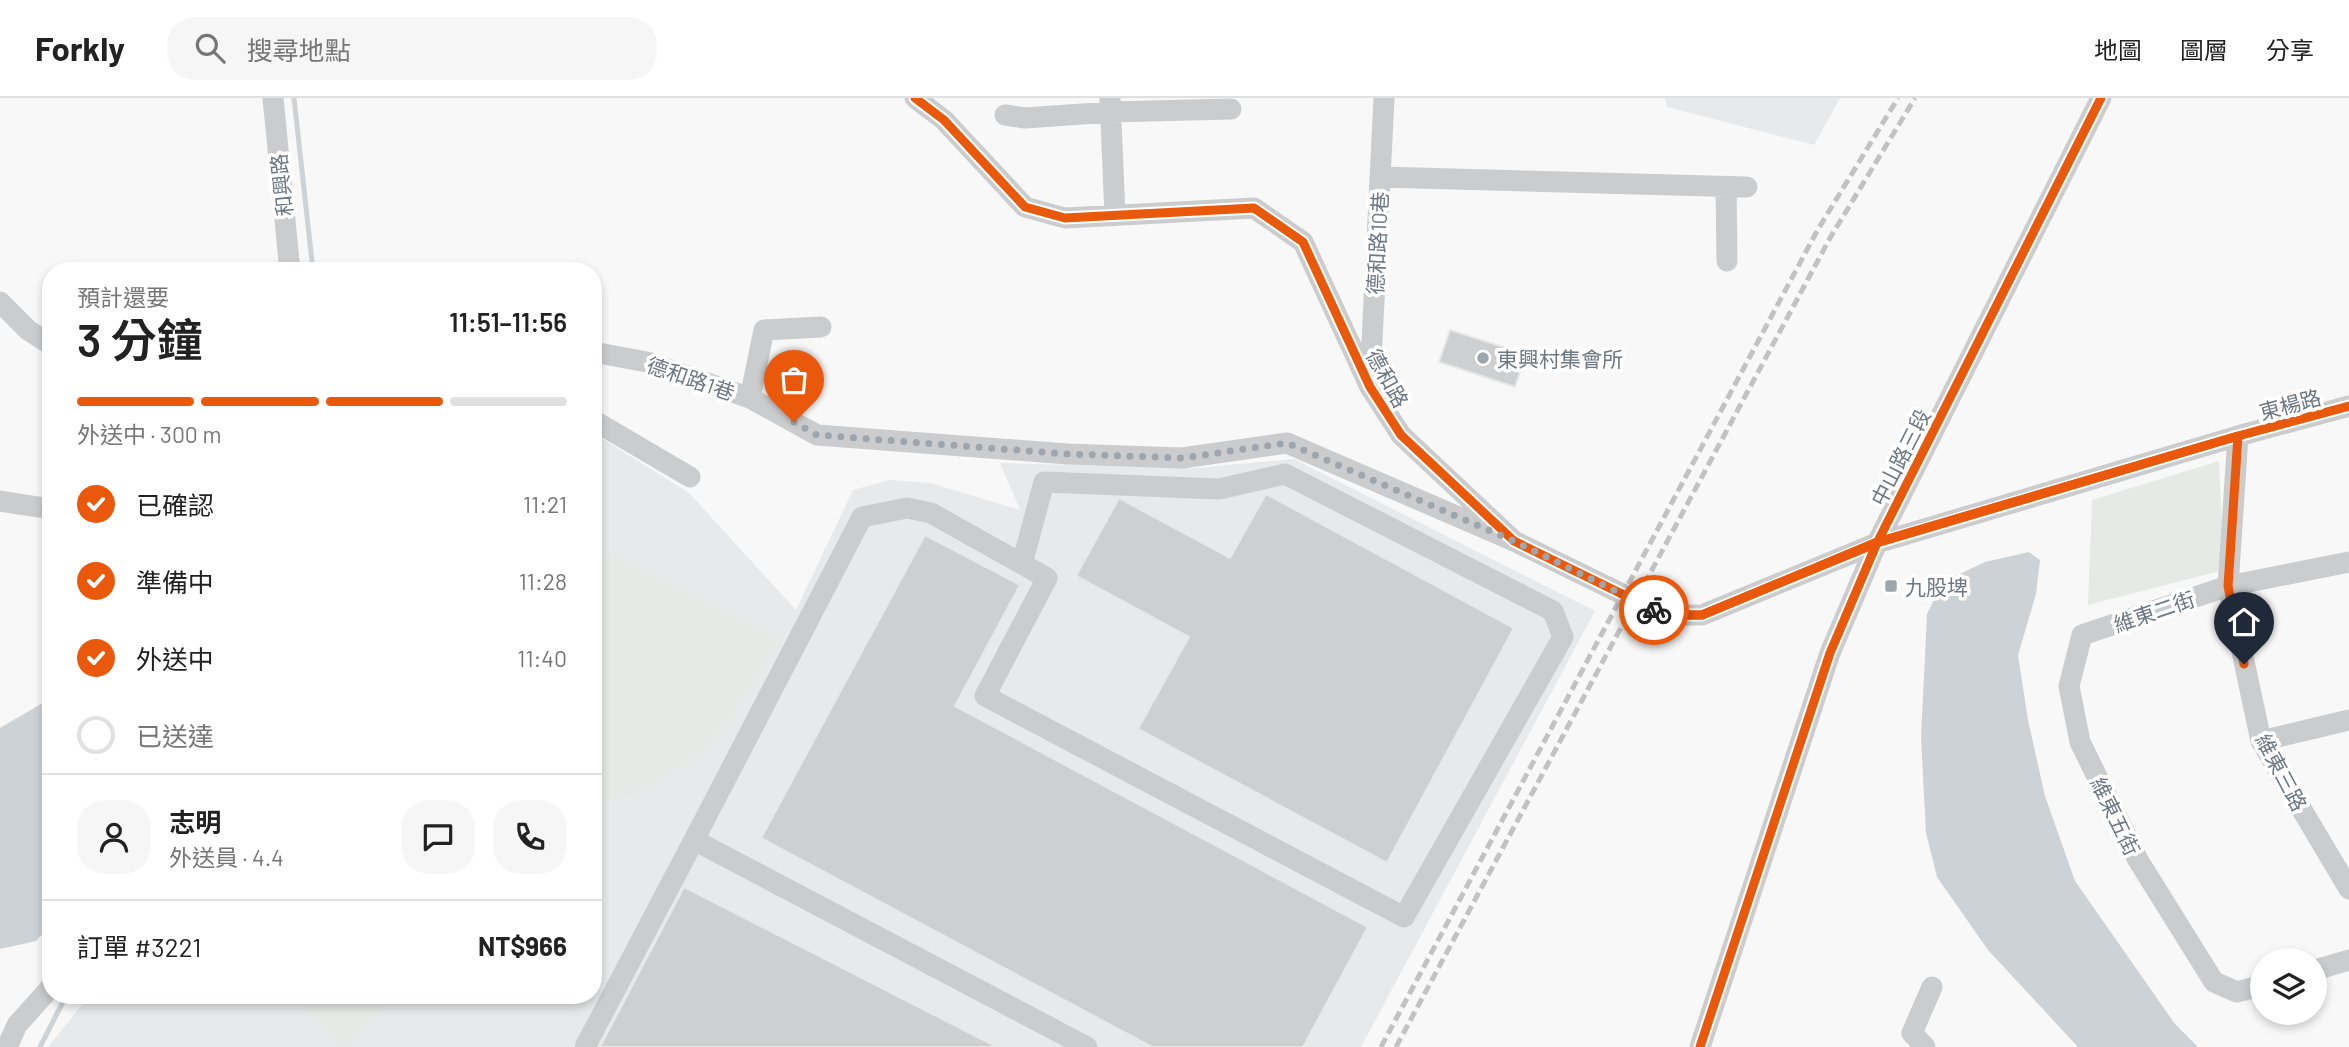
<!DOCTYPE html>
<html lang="zh-TW">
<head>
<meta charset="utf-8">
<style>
  :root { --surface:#fff; --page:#f6f6f6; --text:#222; --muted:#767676; --line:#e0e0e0; --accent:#ea580c }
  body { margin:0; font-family:Barlow,"Noto Sans TC",sans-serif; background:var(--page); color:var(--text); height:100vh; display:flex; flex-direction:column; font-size:26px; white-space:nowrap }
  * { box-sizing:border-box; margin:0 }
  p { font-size:23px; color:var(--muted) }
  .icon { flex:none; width:38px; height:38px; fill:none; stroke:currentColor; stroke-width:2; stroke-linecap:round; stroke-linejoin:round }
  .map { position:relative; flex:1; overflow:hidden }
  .panel { position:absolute; left:42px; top:164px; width:560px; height:742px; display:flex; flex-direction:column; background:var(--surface); border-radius:28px; box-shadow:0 4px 10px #0003 }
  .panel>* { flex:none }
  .fabs { position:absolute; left:2250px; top:850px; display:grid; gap:14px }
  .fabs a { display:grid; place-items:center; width:77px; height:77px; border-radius:50%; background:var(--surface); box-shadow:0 4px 10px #0003; font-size:35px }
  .pin { position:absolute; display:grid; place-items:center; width:60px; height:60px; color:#fff; margin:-72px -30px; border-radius:50% 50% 50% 0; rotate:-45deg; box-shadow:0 0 7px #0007 }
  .pin .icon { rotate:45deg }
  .courier { position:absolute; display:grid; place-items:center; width:70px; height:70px; margin:-35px; border:5px solid #ea580c; border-radius:50%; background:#fff; color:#222; box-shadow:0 2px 9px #0007 }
  .headline em { font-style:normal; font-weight:600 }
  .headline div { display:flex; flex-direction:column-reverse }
  .headline { display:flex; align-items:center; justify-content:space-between; height:119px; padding:0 35px }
  h1 { font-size:46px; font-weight:600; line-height:52px }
  .bar { display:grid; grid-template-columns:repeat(4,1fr); gap:10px 7px; align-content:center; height:84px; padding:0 35px }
  .bar i { height:9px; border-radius:5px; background:var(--line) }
  .bar .on { background:var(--accent) }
  .bar p { grid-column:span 4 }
  .line { display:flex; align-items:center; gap:18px; padding:0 35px; border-top:2px solid var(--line) }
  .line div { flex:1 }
  .round { display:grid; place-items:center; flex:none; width:74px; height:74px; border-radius:28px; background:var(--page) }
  ol { padding:0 35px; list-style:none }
  li { display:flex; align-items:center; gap:21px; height:77px }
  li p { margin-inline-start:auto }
  li .icon { padding:7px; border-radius:50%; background:var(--accent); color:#fff; stroke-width:4 }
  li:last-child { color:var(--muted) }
  li i { width:38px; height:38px; border:4px solid var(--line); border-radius:50% }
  header { display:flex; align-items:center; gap:42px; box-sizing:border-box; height:98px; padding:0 35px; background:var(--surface); border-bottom:2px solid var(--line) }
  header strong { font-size:33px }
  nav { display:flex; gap:38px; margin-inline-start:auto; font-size:24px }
  .search { width:490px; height:63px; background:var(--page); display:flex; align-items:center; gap:18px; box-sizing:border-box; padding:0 24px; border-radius:28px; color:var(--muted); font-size:26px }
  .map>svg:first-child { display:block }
</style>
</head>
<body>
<header>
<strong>Forkly</strong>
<div class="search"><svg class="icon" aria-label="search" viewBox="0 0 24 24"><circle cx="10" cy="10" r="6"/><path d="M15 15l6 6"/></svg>搜尋地點</div>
<nav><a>地圖</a><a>圖層</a><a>分享</a></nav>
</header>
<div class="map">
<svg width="2349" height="949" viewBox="0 0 2349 949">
  <rect width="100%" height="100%" fill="#f8f8f8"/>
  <path fill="#e8e9ea" d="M1665 0H1840L1814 47 1667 9Z
    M593 335 688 394 796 512 853 392 889 382 931 385 1020 412 1000 365 1195 370 1294 361 1595 513 1361 949H48L89 898H593Z"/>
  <path fill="#e6e9e5" d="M2219 363 2224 472 2088 507 2092 402Z
    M593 448 779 541C728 630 699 680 593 706Z
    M292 898H392L344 948Z"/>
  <path fill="#ccd2d6" d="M2029 454 2040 462 2036 496 2018 557 2028 622 2045 698 2075 783 2175 926 2198 949H2078L1988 852 1937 779 1926 735 1921 639 1927 516 1943 484 1985 464Z
    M51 600V827L36 843 0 851V630Z"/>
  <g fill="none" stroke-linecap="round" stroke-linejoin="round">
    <path stroke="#ccd2d6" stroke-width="5" d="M294 0 313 173
      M40 949 66 898"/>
  </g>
  <path fill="#cdcfd0" stroke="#e8e8e7" stroke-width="2" d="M1450 232 1526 256 1515 289 1439 264Z
    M1266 396 1514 530 1387 765 1138 631 1189 539 1076 478 1119 400 1230 460Z
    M925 437 1020 487 955 608 1368 829 1303 949H1152L761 740Z
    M684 789 997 949H600Z"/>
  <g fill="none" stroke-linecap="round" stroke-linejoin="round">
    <path stroke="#cbccce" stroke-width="21" d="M273 0 290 173
      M915 0 944 22 1025 109 1065 120 1254 110 1303 144 1370 289
      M1110 1 1115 117
      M1005 17 1025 20 1111 14 1231 11
      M1380 79 1747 89
      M1726 89 1727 163
      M0 204 28 232 51 247
      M593 254 647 264 750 300 817 337 1068 356 1182 360 1287 345 1512 442
      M1370 284 1384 0
      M750 300 764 232 821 229
      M593 322 690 379
      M2238 338 2228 488 2261 643 2349 791
      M0 403 51 411
      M1877 445 2238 338 2349 308
      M1022 466 1044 384 1219 391 1285 376 1553 513 1563 539 1404 819 985 598 1047 480 931 415 907 410 862 419 694 742 1087 949
      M2261 643 2349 622
      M2315 872 2349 862
      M2263 887 2237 894 2214 884 2138 762 2080 644 2069 588 2082 537 2228 488 2349 464
      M7 949 17 927 51 889
      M585 949 694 742
      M1700 949 1830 555 1877 445 2101 0
      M1925 949 1912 935 1932 889"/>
    <path stroke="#c2c2c3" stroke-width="5" stroke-dasharray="10 5" stroke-linecap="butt" d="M1381 949 1817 133 1898 0
      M1396 949 1830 140 1915 0"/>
    <path stroke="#cbccce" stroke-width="21" d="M1370 289 1401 337 1514 443 1665 517H1702L1877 445"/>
    <g stroke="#fff" stroke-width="13">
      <path id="cycleway" d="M915 0 944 22 1025 109 1065 120 1254 110 1303 144 1370 289 1401 337 1514 443 1665 517H1702L1877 445 2238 338 2349 308
        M1700 949 1830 555 1877 445 2101 0"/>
    </g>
    <use href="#cycleway" stroke="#e8590c" stroke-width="9"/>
  </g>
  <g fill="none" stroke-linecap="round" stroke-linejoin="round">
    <path stroke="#9da5ad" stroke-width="7" stroke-dasharray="0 12.6" d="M794 324 817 337 1068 356 1182 360 1287 345 1514 443 1654 512"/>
    <path stroke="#ea580c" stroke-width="9" d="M1654 512 1665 517H1702L1877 444 2238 338 2228 488 2244 566"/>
  </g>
  <g fill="#9da5ad" stroke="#fff" stroke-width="2.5">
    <circle cx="1483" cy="260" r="7"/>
    <rect x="1884" y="481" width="14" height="14" rx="3.5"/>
  </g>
  <g text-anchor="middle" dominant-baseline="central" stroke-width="7" stroke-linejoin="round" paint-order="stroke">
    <g font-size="21" fill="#6c7884" stroke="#fff">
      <text transform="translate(281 87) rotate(-96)">和興路</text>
      <text transform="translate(1377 145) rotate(-87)">德和路10巷</text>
      <text transform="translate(691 280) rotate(19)">德和路1巷</text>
      <text transform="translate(1388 280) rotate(61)">德和路</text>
      <text transform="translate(2290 306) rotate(-15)">東楊路</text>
      <text transform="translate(1900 359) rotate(-63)">中山路三段</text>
      <text transform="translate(2154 513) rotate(-19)">維東二街</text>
      <text transform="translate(2282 674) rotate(62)">維東三路</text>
      <text transform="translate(2116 718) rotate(64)">維東五街</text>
    </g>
    <g font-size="21" fill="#6c7884" stroke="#fff" text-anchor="start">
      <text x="1497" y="260">東興村集會所</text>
      <text x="1905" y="488">九股埤</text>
    </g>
  </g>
</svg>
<div class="fabs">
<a><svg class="icon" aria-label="layers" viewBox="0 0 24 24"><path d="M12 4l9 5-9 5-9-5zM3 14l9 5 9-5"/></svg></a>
</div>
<div class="pin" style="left:794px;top:324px;background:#ea580c"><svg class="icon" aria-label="bag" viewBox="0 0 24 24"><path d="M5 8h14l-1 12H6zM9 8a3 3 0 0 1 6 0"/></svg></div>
<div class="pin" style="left:2244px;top:566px;background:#1f2937"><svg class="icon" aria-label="home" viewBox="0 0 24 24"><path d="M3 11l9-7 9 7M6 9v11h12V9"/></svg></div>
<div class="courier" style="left:1654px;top:512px"><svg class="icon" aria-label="bike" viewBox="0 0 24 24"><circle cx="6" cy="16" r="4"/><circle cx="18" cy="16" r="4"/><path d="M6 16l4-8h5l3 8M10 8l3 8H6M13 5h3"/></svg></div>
<section class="panel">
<div class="headline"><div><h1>3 分鐘</h1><p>預計還要</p></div><em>11:51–11:56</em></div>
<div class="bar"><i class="on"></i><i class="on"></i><i class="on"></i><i></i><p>外送中 · 300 m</p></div>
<ol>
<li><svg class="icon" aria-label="check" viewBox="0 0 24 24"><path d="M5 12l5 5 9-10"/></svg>已確認<p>11:21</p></li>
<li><svg class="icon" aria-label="check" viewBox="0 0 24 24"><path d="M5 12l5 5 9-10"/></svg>準備中<p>11:28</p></li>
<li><svg class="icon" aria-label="check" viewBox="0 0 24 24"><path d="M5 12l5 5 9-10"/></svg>外送中<p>11:40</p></li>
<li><i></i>已送達</li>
</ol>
<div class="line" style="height:126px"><a class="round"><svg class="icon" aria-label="person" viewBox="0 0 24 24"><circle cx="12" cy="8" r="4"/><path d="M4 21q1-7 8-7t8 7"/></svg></a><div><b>志明</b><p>外送員 · 4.4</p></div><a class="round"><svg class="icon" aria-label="chat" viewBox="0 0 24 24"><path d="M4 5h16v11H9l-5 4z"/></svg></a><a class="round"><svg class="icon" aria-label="phone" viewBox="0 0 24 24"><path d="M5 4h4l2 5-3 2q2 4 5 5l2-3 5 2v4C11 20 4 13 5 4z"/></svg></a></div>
<div class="line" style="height:91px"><div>訂單 #3221</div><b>NT$966</b></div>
</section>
</div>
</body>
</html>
